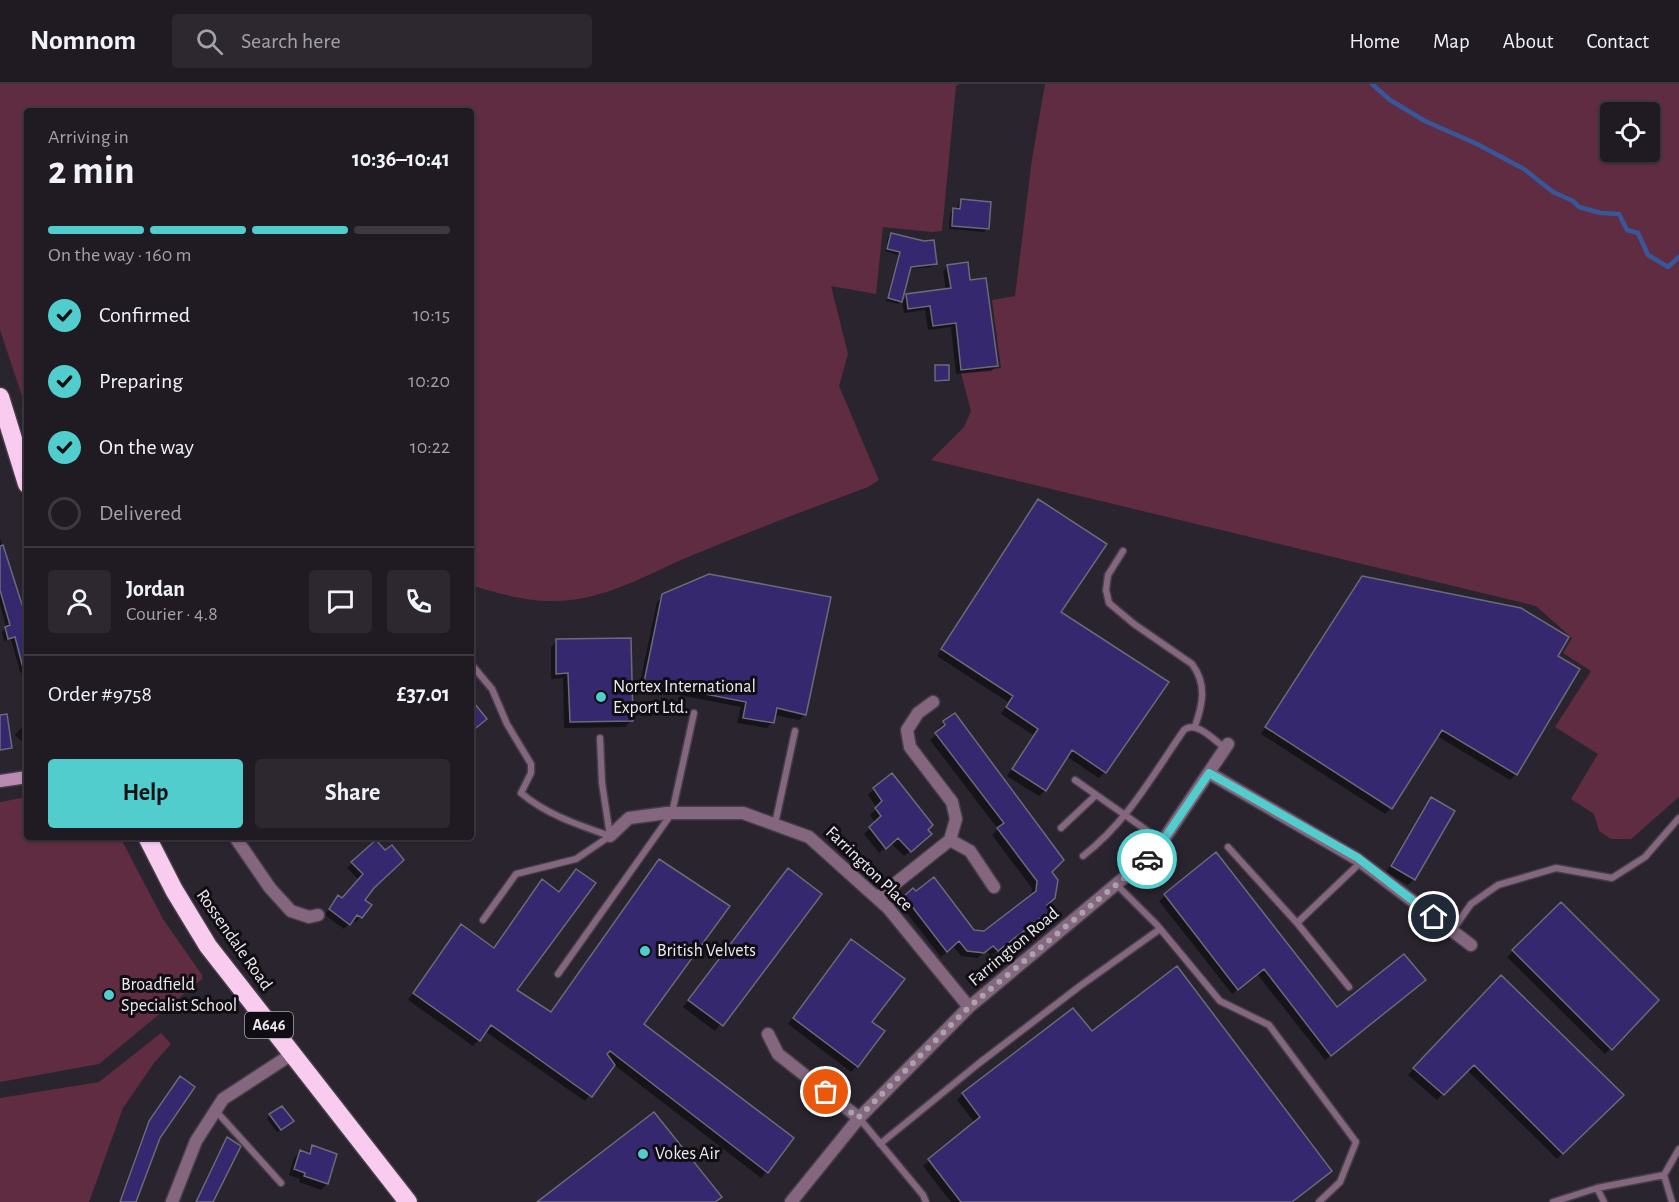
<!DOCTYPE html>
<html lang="en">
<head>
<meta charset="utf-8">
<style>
  :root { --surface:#201b23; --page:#2d2830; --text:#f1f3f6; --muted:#a2a1a6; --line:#3d3941; --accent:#52cdcd }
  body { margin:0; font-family:"Alegreya Sans",sans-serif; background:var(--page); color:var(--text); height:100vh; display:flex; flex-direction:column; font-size:22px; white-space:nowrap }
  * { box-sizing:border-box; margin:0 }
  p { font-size:20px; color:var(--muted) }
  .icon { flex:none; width:33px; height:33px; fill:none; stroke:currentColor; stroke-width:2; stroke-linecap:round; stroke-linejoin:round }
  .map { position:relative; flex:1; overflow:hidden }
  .panel { position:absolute; left:24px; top:24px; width:450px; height:732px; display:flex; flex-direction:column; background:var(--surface); border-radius:6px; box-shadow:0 2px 4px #0004,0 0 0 2px var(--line) }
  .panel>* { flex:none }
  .fabs { position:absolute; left:1600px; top:18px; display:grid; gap:12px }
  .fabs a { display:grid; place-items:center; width:60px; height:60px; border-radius:6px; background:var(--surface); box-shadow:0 2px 4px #0004,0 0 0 2px var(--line); font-size:30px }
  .pin { position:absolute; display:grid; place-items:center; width:51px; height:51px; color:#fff; margin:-26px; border:3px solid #fff; border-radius:50%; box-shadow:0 2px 6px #0007 }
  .courier { position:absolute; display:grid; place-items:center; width:60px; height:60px; margin:-30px; border:4px solid #52cdcd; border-radius:50%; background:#fff; color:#222; box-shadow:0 2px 8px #0007 }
  .summary em { font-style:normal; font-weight:600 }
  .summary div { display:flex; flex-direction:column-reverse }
  .summary { display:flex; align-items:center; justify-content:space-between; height:102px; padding:0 24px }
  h1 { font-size:39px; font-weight:600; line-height:45px }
  .bar { display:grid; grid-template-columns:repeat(4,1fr); gap:9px 6px; align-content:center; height:72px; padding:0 24px }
  .bar i { height:8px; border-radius:4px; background:var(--line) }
  .bar .active { background:var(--accent) }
  .bar p { grid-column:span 4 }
  .line { display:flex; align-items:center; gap:15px; padding:0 24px; border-top:2px solid var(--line) }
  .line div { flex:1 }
  .round { display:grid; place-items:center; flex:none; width:63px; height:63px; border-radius:6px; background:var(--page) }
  ol { padding:0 24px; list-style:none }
  li { display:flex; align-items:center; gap:18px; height:66px }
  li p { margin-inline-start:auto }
  li .icon { padding:6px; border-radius:50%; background:var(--accent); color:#111; stroke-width:4 }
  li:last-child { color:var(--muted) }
  li i { width:33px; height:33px; border:3px solid var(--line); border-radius:50% }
  .cta { display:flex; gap:12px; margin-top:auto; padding:12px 24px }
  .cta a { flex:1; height:69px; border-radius:6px; background:var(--accent); color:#111; font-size:24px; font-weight:600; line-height:69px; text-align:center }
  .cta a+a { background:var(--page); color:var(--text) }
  header { display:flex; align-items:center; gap:36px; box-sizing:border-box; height:84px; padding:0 30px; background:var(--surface); border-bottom:2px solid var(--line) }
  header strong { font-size:28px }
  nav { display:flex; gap:33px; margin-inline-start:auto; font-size:21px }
  .search { width:420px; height:54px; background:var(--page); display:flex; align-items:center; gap:15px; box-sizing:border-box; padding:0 21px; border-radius:6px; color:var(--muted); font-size:22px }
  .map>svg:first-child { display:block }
</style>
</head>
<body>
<header>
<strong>Nomnom</strong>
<div class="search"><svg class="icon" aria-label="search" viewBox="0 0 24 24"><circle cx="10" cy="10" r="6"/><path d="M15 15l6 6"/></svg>Search here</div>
<nav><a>Home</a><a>Map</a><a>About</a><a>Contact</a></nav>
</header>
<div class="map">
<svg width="1679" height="1118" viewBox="0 0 1679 1118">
  <rect width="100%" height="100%" fill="#2a242f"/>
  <path fill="#602c41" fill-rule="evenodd" d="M0 0H959L956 2 942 147 932 148 883 143 876 210 831 202 848 270 839 302 879 396 868 403C809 425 751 447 693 471 647 490 603 518 551 517 526 517 495 509 471 501V27H27V327L0 246Z
    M1045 0H1679V713L1631 755H1611L1599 747 1594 730 1571 715 1598 670 1555 643 1591 587 1563 569 1572 554 1536 522 931 376 964 343 971 327 961 289 1001 284 992 216 1015 212 1032 75ZM1611 28H1650V68H1611Z
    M27 713V753H120L163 835 202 891V895L99 980 0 998V718Z
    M161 949 171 960 154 979 123 1024 89 1118H0V1014L99 998Z"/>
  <path fill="#0007" d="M961 117 988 144 984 148 949 145 950 130 953 126H957L958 121Z
    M891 150 935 180 932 183 909 185 901 217 898 220 886 217 898 171 885 167 888 153Z
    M948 182 969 198 996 282 991 287 956 290 951 243 928 246 925 226 904 229 902 217 907 212 946 206 943 187Z
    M935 283 948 296 946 297 934 298Z
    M1033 423 1059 529 1105 688 1099 694 1066 672 1045 706 1039 712 1007 692 1033 651 1001 630 1008 618 937 572Z
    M0 454 27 542V605L21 588H20L11 555 4 557 2 548 6 543 0 520Z
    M1363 494 1556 572 1516 690 1510 696 1437 652 1391 724 1385 730 1261 650 1356 500Z
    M663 512 805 630 799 636 774 631 773 638 767 644 737 639 741 623 639 603 657 518Z
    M557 557 631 637 625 643 564 644 563 594 551 595V563Z
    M954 631 1050 788 1043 831 991 872 986 867 977 874 961 872 953 862 941 873 899 819 913 806 973 847 984 848 1031 813 1032 804 992 751 998 745 930 656 940 648 938 644Z
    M27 638V657L25 660 15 651Z
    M874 705 926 746 924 756 904 772 891 759 879 769 864 750 875 739 870 731 877 724 868 711Z
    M1431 715 1414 795 1408 801 1386 788 1425 721Z
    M376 758 385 768 372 804 363 817 370 821 356 838 352 836 344 845 325 831 333 818 338 813 341 816 359 796 347 784Z
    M1216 770 1336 925 1418 901 1325 976 1257 890 1232 910 1159 817Z
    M659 776 642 941 792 1054 761 1094 613 980 585 1017 486 948 473 962 408 916 461 842 493 865 542 796 515 907 550 930Z
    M782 792 820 810 715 947 683 923Z
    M1561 820 1657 916 1605 970 1507 873Z
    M845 863 870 938 857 982 851 988 788 940Z
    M1501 893 1622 1011 1557 1075 1467 986 1437 1016 1408 991Z
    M1092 950 1292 1118H951L923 1082 975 1039 957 1016 963 1010Z
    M177 998 135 1118H119L146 1042Z
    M270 1031 289 1040 277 1048 267 1035Z
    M227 1055 212 1118H195L224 1059Z
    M313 1062 333 1082 327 1100 321 1106 299 1098 300 1095 289 1091 294 1074 300 1068 306 1070Z"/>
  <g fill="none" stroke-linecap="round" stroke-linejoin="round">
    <path stroke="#38579b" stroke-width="4.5" d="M1372 0 1390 16 1425 37 1477 60 1524 85 1553 108 1573 117 1579 123 1601 129 1619 130 1627 146 1638 149 1648 171 1668 183 1679 173"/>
  </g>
  <path fill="#35286e" stroke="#6b6a79" stroke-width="1.5" d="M961 115 991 118 989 145 952 142 953 124 960 125Z
    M891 149 924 157 934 156 937 180 911 183 902 218 888 214 900 168 887 165Z
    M968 178 970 196 986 194 998 282 961 286 956 239 933 242 930 222 908 225 906 210 951 204 947 181Z
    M935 281H949V296L935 297Z
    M1038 415 1107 460 1061 528 1169 598 1106 689 1072 666 1046 707 1012 685 1038 645 1006 623 1013 612 941 565Z
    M3 461 27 536V584H23L15 553 8 555 5 543 10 541 0 506V462Z
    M709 490 831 513 806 631 777 624 774 639 743 634 746 618 644 598 662 510Z
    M1362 492 1521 524 1569 553 1558 572 1580 585 1517 691 1442 646 1392 725 1265 643Z
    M631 554 633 637 570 638 568 589 556 590V555Z
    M471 615 487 635 471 648Z
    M955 629 1064 776 1052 788 1058 796 1055 814 1047 821 1051 826 998 867 993 862 984 869 967 867 959 857 947 868 904 812 913 804 916 807 934 793 974 846 984 847 1036 807 1037 797 997 744 1004 739 935 649 945 641 943 637Z
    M7 630 12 664 0 666V631Z
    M892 689 933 741 928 746 932 750 911 768 898 754 886 765 869 743 881 732 875 724 882 717 873 704Z
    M1431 713 1455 727 1415 796 1391 782Z
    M376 756 385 766 392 761 404 776 374 804 365 816 372 821 362 834 357 831 350 841 329 825 338 811 342 814 363 790 351 778Z
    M1216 768 1337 923 1404 870 1426 896 1331 972 1264 885 1238 906 1164 810Z
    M659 775 730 822 644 940 794 1054 768 1089 610 967 607 970 615 981 592 1013 491 941 480 957 413 909 461 840 494 864 542 795 559 808 576 785 596 799 517 906 551 928Z
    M788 784 822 810 723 942 688 916Z
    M1561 818 1659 916 1612 966 1512 866Z
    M851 855 905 895 872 938 885 947 858 983 793 934Z
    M1177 882 1332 1087 1292 1118H961L928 1075 980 1033 962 1009 1073 924 1092 947Z
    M1501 891 1624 1011 1563 1070 1474 981 1444 1011 1413 984Z
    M180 992 195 1003 160 1054 136 1118H120L149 1037Z
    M282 1022 294 1037 281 1046 269 1030Z
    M654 1028 722 1113 715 1118H537Z
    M227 1053 241 1062 213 1118H196Z
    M312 1061 337 1070 328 1100 304 1092 305 1089 294 1085 300 1066 310 1070Z"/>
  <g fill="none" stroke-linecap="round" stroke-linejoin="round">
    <g stroke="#453f4a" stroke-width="9">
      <path id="lane" d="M1123 467 1108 491 1106 506 1109 519 1134 540 1192 580C1207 600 1203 620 1195 642
        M471 580 492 605 507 640 531 680V689L521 709C547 731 579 741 610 752
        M600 654 602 699 610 752
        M1075 696 1162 757
        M775 740 795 647
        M1061 744 1096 711
        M1228 763 1297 839
        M1083 772C1128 737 1152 692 1184 646 1196 636 1214 656 1225 664
        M1116 800 1157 841 1220 917 1269 941 1356 1058 1340 1098 1319 1118
        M483 836 516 790 576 775 610 752
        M1452 847 1471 820 1498 801 1556 784 1612 794 1645 773 1679 734
        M558 890 672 729 694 629
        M1349 903 1297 839 1361 778
        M216 1027 281 1099
        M859 1034 923 1111 926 1118
        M880 1060 978 980 1080 902 1160 845
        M1664 1091 1679 1065
        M1597 1104 1664 1091 1672 1118
        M1553 1118 1597 1104 1604 1118"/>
    </g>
    <g stroke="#453f4a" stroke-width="15">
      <path id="street" d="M1209 689 1357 775 1471 861
        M610 752 629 734 667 729H743L809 753 888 824 969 923
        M235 753 270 804 291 827 309 833 318 831
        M950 756 970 767 994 803
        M877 814 950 756 956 735 952 718 910 663 907 646 918 629 933 618
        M768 950 778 970 859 1034
        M172 1118 196 1057 223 1015 292 970
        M791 1118 859 1034 969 923 1156 767 1228 660"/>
    </g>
    <g stroke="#453f4a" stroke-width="15">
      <path id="secondary" d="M0 697 27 693"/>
    </g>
    <g stroke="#453f4a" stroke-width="21">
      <path id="highway" d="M0 313 27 400
        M147 753 174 806 208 862 408 1118"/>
    </g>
    <use href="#lane" stroke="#84667f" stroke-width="6"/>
    <use href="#street" stroke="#84667f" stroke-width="12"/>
    <use href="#secondary" stroke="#ba8ab1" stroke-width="12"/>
    <use href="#highway" stroke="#f8cbef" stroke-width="18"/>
  </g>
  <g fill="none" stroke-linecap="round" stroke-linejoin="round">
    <path stroke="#a9a3ac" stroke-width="6" stroke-dasharray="0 10.8" d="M826 1008 858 1034 969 923 1147 775"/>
    <path stroke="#52cdcd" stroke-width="8" d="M1147 775 1156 767 1209 689 1358 774 1434 833"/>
  </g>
  <g fill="#52cdcd" stroke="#110e13" stroke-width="2">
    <circle cx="601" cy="613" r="6"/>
    <circle cx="645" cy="867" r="6"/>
    <circle cx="109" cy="911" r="6"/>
    <circle cx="643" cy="1070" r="6"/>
  </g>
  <g text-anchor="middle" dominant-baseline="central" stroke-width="6" stroke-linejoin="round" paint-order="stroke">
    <rect fill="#110e13" stroke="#aba7ae" stroke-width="1.5" x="245" y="928" width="48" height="26" rx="4.5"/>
    <g font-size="16" font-weight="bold" fill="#ede8f0">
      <text x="269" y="941">A646</text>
    </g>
    <g font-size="18" fill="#ede8f0" stroke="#110e13" text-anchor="start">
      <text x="613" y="603">Nortex International<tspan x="613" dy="21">Export Ltd.</tspan></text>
      <text x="657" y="867">British Velvets</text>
      <text x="121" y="901">Broadfield<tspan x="121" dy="21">Specialist School</tspan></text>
      <text x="655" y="1070">Vokes Air</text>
    </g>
    <g font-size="18" fill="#ede8f0" stroke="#110e13">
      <text transform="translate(869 785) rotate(44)">Farrington Place</text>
      <text transform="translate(234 856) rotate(55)">Rossendale Road</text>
      <text transform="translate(1014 863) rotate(-40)">Farrington Road</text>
    </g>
  </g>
</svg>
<div class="fabs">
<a><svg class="icon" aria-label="locate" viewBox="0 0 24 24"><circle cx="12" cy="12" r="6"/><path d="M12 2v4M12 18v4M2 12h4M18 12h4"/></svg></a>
</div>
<div class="pin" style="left:826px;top:1008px;background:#ea580c"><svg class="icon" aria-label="bag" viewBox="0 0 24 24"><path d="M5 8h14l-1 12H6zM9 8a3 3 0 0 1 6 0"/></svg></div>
<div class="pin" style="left:1434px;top:833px;background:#1f2937"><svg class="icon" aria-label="home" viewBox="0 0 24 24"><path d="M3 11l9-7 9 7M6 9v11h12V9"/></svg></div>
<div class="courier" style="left:1147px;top:775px"><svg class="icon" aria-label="car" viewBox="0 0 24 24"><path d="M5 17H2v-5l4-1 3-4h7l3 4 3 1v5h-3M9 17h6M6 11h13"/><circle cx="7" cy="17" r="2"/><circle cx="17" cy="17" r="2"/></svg></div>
<section class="panel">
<div class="summary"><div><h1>2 min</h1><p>Arriving in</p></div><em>10:36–10:41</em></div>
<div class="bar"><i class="active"></i><i class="active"></i><i class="active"></i><i></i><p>On the way · 160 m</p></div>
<ol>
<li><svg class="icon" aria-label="check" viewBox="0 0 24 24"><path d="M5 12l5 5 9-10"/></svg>Confirmed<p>10:15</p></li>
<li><svg class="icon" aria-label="check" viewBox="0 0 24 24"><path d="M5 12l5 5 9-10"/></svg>Preparing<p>10:20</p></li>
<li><svg class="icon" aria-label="check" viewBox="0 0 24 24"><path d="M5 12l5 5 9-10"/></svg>On the way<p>10:22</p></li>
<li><i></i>Delivered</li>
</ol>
<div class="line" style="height:108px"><a class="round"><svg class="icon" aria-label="person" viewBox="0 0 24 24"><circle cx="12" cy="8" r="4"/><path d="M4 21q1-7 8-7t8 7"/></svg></a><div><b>Jordan</b><p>Courier · 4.8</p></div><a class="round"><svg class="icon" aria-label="chat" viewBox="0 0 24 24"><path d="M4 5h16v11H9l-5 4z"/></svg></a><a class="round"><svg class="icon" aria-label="phone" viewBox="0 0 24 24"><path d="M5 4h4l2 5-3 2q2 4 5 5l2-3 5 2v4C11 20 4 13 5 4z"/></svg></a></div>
<div class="line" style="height:78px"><div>Order #9758</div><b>£37.01</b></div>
<div class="cta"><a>Help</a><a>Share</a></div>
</section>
</div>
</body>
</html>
